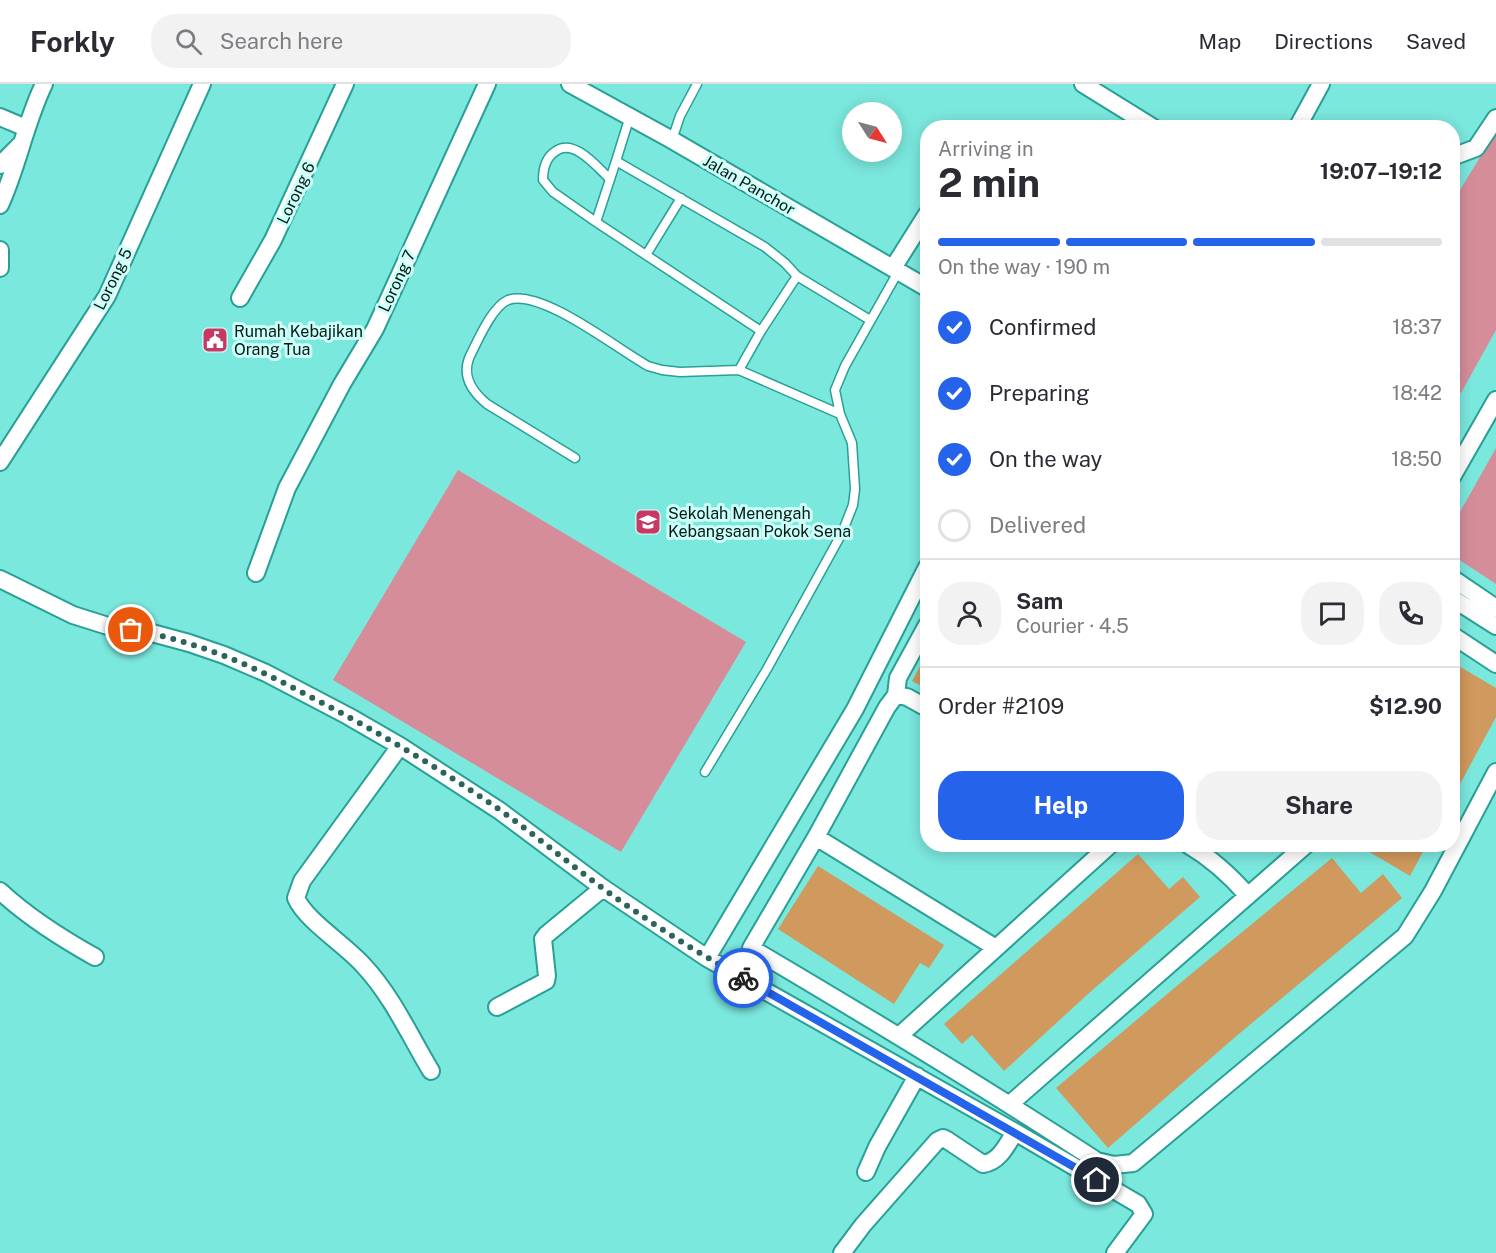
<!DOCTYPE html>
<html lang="en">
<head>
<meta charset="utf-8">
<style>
  :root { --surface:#fff; --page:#f2f2f3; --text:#2b2b33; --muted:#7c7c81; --line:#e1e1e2; --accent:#2563eb }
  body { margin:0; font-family:"Public Sans",sans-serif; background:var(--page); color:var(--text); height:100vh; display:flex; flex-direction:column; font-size:22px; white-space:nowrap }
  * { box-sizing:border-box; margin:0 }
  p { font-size:20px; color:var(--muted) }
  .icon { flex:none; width:33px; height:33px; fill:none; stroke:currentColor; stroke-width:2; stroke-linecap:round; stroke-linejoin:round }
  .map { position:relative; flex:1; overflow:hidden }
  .side { position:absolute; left:920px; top:36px; width:540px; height:732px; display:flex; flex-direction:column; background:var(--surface); border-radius:24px; box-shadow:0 3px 15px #0003 }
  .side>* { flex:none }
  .needle { width:39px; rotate:126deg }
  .fabs { position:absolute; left:842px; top:18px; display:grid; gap:12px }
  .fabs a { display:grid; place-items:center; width:60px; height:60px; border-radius:50%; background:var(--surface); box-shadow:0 3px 15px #0003; font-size:30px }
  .pin { position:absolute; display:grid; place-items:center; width:51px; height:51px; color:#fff; margin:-26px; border:3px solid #fff; border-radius:50%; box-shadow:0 2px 6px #0007 }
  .courier { position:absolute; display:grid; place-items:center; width:60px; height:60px; margin:-30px; border:4px solid #2563eb; border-radius:50%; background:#fff; color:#222; box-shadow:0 2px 8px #0007 }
  .overview em { font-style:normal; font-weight:700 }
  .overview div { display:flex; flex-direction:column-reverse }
  .overview { display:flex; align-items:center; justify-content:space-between; height:102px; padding:0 18px }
  h1 { font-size:39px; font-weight:700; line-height:45px }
  .bar { display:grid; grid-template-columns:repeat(4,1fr); gap:9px 6px; align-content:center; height:72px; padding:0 18px }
  .bar i { height:8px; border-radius:4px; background:var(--line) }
  .bar .selected { background:var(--accent) }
  .bar p { grid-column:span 4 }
  .line { display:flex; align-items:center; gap:15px; padding:0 18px; border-top:2px solid var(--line) }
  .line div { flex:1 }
  .round { display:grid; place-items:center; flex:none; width:63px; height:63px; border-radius:24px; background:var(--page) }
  ol { padding:0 18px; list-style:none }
  li { display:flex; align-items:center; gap:18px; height:66px }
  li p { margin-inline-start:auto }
  li .icon { padding:6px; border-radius:50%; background:var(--accent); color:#fff; stroke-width:4 }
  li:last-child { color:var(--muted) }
  li i { width:33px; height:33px; border:3px solid var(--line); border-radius:50% }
  .button { display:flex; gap:12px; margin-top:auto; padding:12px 18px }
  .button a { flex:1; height:69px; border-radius:24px; background:var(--accent); color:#fff; font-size:24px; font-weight:700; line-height:69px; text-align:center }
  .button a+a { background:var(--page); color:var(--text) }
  header { display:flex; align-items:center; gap:36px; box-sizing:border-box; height:84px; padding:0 30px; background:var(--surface); border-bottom:2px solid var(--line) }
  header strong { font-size:28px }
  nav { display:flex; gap:33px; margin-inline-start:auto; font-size:21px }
  .search { width:420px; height:54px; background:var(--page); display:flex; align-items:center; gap:15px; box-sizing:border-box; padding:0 21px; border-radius:24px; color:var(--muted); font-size:22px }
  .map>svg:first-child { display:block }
</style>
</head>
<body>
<header>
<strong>Forkly</strong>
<div class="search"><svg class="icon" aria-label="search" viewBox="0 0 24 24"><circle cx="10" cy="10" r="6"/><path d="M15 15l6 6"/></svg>Search here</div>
<nav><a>Map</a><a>Directions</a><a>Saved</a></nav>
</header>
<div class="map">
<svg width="1496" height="1169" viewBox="0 0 1496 1169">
  <rect width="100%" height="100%" fill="#7be8de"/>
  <path fill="#d68d9a" d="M1496 47V246L1452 325V119Z
    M1496 364V500L1455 473 1452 463V442Z
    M458 386 746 558 621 768 333 596Z"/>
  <path fill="#d0995d" d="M927 570V605L912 597Z
    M1452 578 1496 604V633L1452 715Z
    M1356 760H1427L1410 792Z
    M1138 770 1169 805 1183 793 1200 813 1089 909 1004 987 972 951 962 960 944 940Z
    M1332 774 1361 809 1383 790 1402 814 1234 954 1108 1064 1056 1004 1185 895Z
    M818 782 944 861 929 884 920 879 894 920 778 845Z"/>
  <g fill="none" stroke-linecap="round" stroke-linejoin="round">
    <g stroke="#28a097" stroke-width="11">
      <path id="lane" d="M630 32 616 77 765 163 785 179 797 192 870 236
        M672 56 680 32 697 0
        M616 77 596 138 761 247
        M596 138 553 108 543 96C543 85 546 73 556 67 574 54 597 83 610 95
        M646 171 681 114
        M739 286 761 247 797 192
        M575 374 487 320C470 306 460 289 472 268 479 254 493 222 508 216 541 204 617 265 648 282L662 286 680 288 739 286 840 330
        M705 688 767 585 842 449 853 421 855 405 852 359 840 330 835 306 845 282 898 188"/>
    </g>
    <g stroke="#28a097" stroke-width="20">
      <path id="street" d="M570 0 672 56 927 204
        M1083 0 1154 44
        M0 33 26 44
        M1297 44 1321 0
        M1452 73 1476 64 1496 34
        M0 81 20 61
        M0 121C18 82 25 39 44 0
        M0 166V184
        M893 184 927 130
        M240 214 273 156 345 0
        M0 378 107 212 202 0
        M1452 393 1496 316
        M256 489 287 404 342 300 375 245 487 0
        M1452 494 1496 524
        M0 495 73 531 111 543 152 549 189 559 224 571 266 589 348 632 400 662 500 727 603 804 707 874 1015 1048 1138 1120 1144 1130 1115 1169
        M1452 514 1496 542
        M1452 551 1496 580
        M896 611 898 594 927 541
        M927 624 907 613 896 611 887 623 816 753 996 864
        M400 662 302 797 296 814C306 837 346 861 364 882 392 912 410 952 431 987
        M816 753 751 864C868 933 984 1003 1097 1077L1114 1081 1133 1079 1405 852 1433 807 1496 688
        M1187 760C1211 774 1230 791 1248 812
        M0 807C29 834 61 854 95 873
        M707 874 855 625 927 483
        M497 923 546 897 547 892 543 855 546 851 603 804
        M899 952 1111 760
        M1010 1020 1307 760
        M866 1088 877 1063 917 992
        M842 1169 863 1141 937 1057 943 1054 947 1056 983 1080C999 1078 1007 1061 1015 1048"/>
    </g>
    <use href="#lane" stroke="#fff" stroke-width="8"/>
    <use href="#street" stroke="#fff" stroke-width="16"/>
  </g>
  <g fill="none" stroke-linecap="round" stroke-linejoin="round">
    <path stroke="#2d625d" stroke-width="6" stroke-dasharray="0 10.8" d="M131 546C195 556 253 582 309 612 375 646 439 684 500 726 535 751 567 778 601 803 646 836 694 867 743 894"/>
    <path stroke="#2563eb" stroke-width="8" d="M743 894 1097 1096"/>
  </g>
  <defs>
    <g id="civic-square" transform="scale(1.35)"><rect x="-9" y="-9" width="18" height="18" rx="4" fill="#c73962" stroke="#cdfff9"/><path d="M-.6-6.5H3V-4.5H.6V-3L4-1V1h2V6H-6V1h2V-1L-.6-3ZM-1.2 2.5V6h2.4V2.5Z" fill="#fff"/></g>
    <g id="school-square" transform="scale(1.35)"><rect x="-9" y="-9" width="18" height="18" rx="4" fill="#c73962" stroke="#cdfff9"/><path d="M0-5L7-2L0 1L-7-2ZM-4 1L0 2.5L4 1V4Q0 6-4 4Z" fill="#fff"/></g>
  </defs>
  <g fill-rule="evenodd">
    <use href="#civic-square" x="215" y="256"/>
    <use href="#school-square" x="648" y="438"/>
  </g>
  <g text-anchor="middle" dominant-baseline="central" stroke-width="6" stroke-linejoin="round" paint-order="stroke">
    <g font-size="16" fill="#031a18" stroke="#cdfff9">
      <text transform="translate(749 101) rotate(30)">Jalan Panchor</text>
      <text transform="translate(296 109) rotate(-64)">Lorong 6</text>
      <text transform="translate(113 195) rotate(-64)">Lorong 5</text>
      <text transform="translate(397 197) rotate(-65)">Lorong 7</text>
    </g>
    <g font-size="16" fill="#031a18" stroke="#cdfff9" text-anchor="start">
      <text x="234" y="247">Rumah Kebajikan<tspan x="234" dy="18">Orang Tua</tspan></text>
      <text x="668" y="429">Sekolah Menengah<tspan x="668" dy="18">Kebangsaan Pokok Sena</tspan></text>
    </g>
  </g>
</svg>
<div class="fabs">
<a><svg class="needle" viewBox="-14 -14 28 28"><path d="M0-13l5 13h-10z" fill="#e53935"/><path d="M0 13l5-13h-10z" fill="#7c7c81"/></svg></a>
</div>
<div class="pin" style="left:131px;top:546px;background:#ea580c"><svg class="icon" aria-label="bag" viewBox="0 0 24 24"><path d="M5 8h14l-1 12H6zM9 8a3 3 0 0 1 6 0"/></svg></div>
<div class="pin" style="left:1097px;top:1096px;background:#1f2937"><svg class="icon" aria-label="home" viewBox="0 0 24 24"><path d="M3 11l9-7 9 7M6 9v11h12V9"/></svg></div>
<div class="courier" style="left:743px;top:894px"><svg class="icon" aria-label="bike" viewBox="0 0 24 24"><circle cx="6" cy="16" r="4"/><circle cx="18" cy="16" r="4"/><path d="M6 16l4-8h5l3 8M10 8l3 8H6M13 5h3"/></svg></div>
<section class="side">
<div class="overview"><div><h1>2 min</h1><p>Arriving in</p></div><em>19:07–19:12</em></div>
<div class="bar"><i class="selected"></i><i class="selected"></i><i class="selected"></i><i></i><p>On the way · 190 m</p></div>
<ol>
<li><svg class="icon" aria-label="check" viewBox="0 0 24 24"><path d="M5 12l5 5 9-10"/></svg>Confirmed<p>18:37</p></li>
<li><svg class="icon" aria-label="check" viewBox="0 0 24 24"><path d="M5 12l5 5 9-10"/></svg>Preparing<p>18:42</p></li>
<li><svg class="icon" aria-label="check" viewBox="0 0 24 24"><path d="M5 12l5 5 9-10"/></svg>On the way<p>18:50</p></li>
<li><i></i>Delivered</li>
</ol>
<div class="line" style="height:108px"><a class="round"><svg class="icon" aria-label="person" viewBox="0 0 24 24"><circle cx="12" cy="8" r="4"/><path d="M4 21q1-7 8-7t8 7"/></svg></a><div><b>Sam</b><p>Courier · 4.5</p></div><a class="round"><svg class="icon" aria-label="chat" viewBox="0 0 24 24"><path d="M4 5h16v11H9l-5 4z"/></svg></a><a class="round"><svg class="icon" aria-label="phone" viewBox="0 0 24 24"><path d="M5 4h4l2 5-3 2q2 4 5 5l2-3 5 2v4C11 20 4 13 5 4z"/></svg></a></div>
<div class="line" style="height:78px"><div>Order #2109</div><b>$12.90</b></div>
<div class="button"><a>Help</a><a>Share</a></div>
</section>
</div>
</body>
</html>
